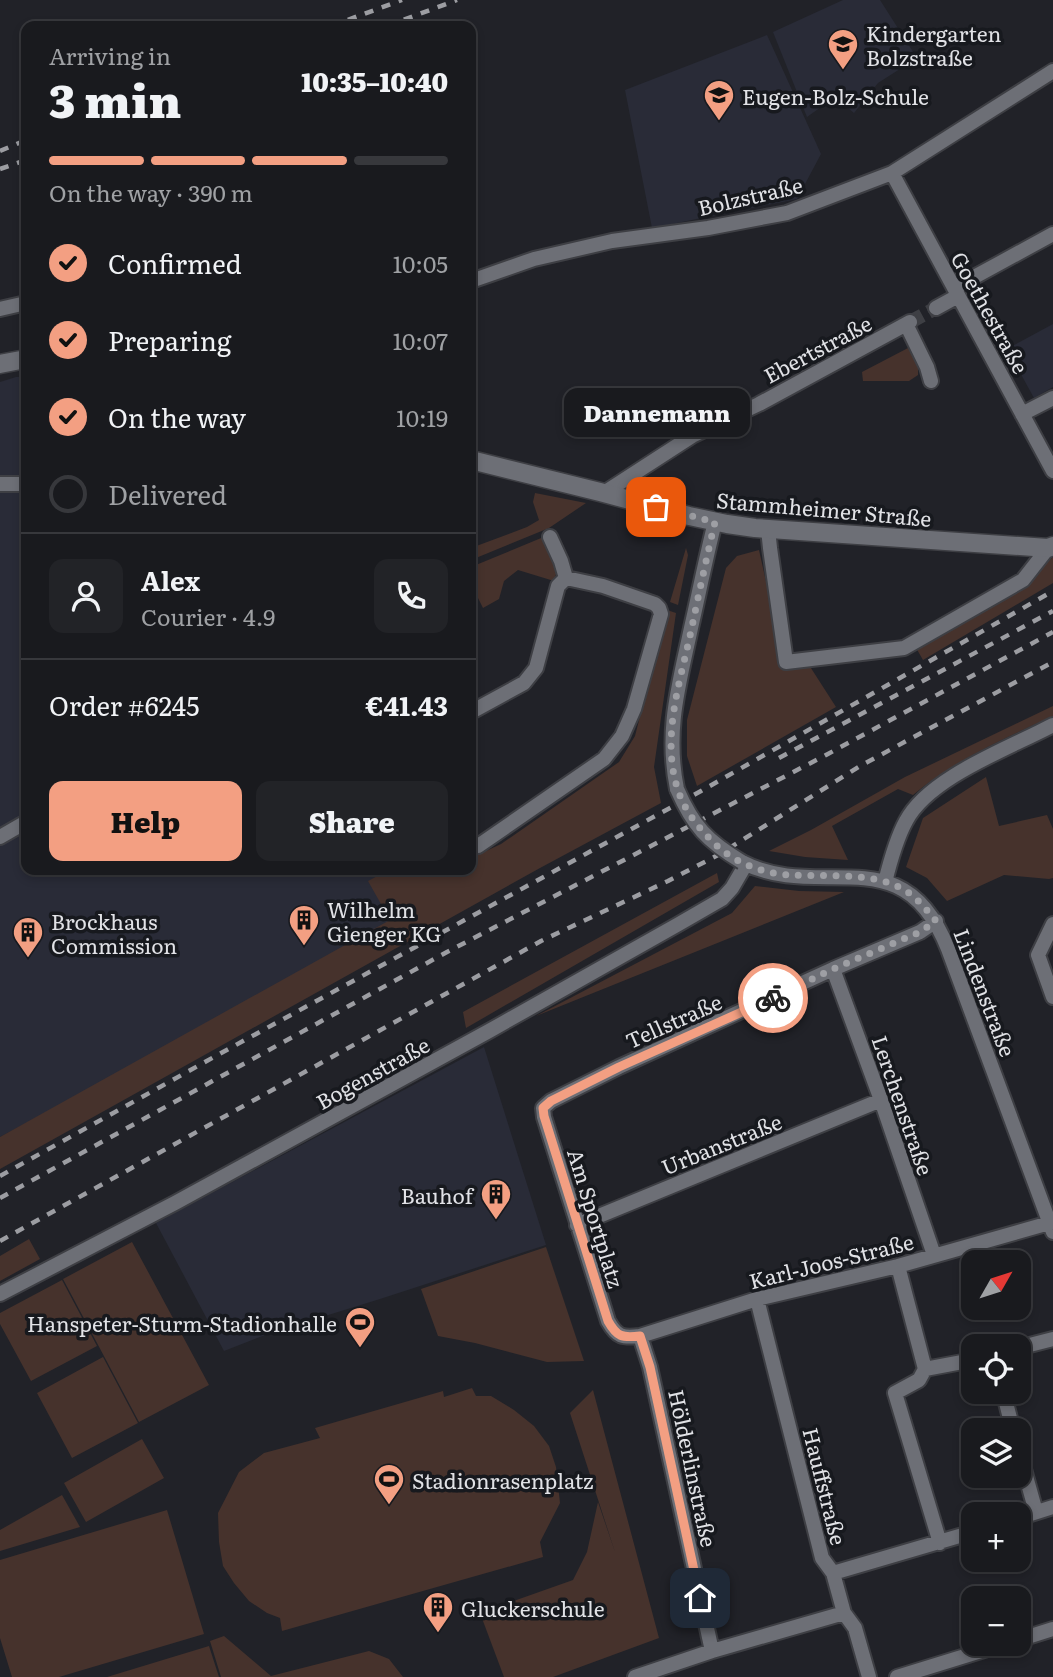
<!DOCTYPE html>
<html lang="en">
<head>
<meta charset="utf-8">
<style>
  :root { --surface:#191a1e; --page:#222327; --text:#f1f3f6; --muted:#9fa1a4; --line:#37383c; --accent:#f39f82 }
  body { margin:0; font-family:Literata,serif; background:var(--page); color:var(--text); height:100vh; display:flex; flex-direction:column; font-size:26px; white-space:nowrap }
  * { box-sizing:border-box; margin:0 }
  p { font-size:23px; color:var(--muted) }
  .icon { flex:none; width:38px; height:38px; fill:none; stroke:currentColor; stroke-width:2; stroke-linecap:round; stroke-linejoin:round }
  .map { position:relative; flex:1; overflow:hidden }
  .sheet { position:absolute; left:21px; top:21px; width:455px; height:854px; display:flex; flex-direction:column; background:var(--surface); border-radius:14px; box-shadow:0 4px 10px #0003,0 0 0 2px var(--line) }
  .sheet>* { flex:none }
  .needle { width:46px; rotate:51deg }
  .tools { position:absolute; left:961px; top:1250px; display:grid; gap:14px }
  .tools a { display:grid; place-items:center; width:70px; height:70px; border-radius:14px; background:var(--surface); box-shadow:0 4px 10px #0003,0 0 0 2px var(--line); font-size:35px }
  .pin { position:absolute; display:grid; place-items:center; width:60px; height:60px; color:#fff; margin:-30px; border-radius:14px; box-shadow:0 4px 10px #0006 }
  .courier { position:absolute; display:grid; place-items:center; width:70px; height:70px; margin:-35px; border:5px solid #f39f82; border-radius:50%; background:#fff; color:#222; box-shadow:0 2px 9px #0007 }
  .bubble { position:absolute; height:49px; border-radius:14px; background:var(--surface); box-shadow:0 4px 10px #0003,0 0 0 2px var(--line); font-size:23px; font-weight:800; line-height:49px; text-align:center }
  .overview em { font-style:normal; font-weight:800 }
  .overview div { display:flex; flex-direction:column-reverse }
  .overview { display:flex; align-items:center; justify-content:space-between; height:119px; padding:0 28px }
  h1 { font-size:46px; font-weight:800; line-height:52px }
  .bar { display:grid; grid-template-columns:repeat(4,1fr); gap:10px 7px; align-content:center; height:84px; padding:0 28px }
  .bar i { height:9px; border-radius:5px; background:var(--line) }
  .bar .active { background:var(--accent) }
  .bar p { grid-column:span 4 }
  .line { display:flex; align-items:center; gap:18px; padding:0 28px; border-top:2px solid var(--line) }
  .line div { flex:1 }
  .round { display:grid; place-items:center; flex:none; width:74px; height:74px; border-radius:14px; background:var(--page) }
  ol { padding:0 28px; list-style:none }
  li { display:flex; align-items:center; gap:21px; height:77px }
  li p { margin-inline-start:auto }
  li .icon { padding:7px; border-radius:50%; background:var(--accent); color:#111; stroke-width:4 }
  li:last-child { color:var(--muted) }
  li i { width:38px; height:38px; border:4px solid var(--line); border-radius:50% }
  .action { display:flex; gap:14px; margin-top:auto; padding:14px 28px }
  .action a { flex:1; height:80px; border-radius:14px; background:var(--accent); color:#111; font-size:28px; font-weight:800; line-height:80px; text-align:center }
  .action a+a { background:var(--page); color:var(--text) }
  .map>svg:first-child { display:block }
</style>
</head>
<body>
<div class="map">
<svg width="1053" height="1677" viewBox="0 0 1053 1677">
  <rect width="100%" height="100%" fill="#212228"/>
  <path fill="#292b37" d="M843 0H880L917 58 878 83 854 113 835 97 807 117 773 32Z
    M767 35 821 154 797 199 652 228 625 90Z
    M1053 324V387L1034 398 1007 349Z
    M16 377H26V870H471V833L478 846 485 877 0 1137V382Z
    M484 1047 546 1245 380 1299 270 1333 224 1351 156 1223Z"/>
  <path fill="#46322c" d="M908 348 918 365V375L909 381H863L862 372Z
    M535 493 586 503 549 528 471 560V548L527 527 539 520 533 502Z
    M546 536 559 564 554 581 518 570 504 581 499 599 483 608 471 584V567Z
    M686 548 688 555 678 605 670 602Z
    M759 550 784 662 809 665 836 707 697 786 687 756V720L726 568 737 556Z
    M1053 557V583L923 660 915 646 1025 583Z
    M667 610 676 613 654 767 661 803 540 868 0 1169V1137L390 920 368 881 389 870H471V858L501 844 619 762 635 736Z
    M1053 706V716C1004 739 954 760 913 795L898 789 832 826 848 860 805 857 769 851 811 830 905 777Z
    M986 777 999 826 1047 815 1053 829V878L1049 879 1004 875 947 901 927 878 906 867 923 818Z
    M717 873 719 882 466 1028 463 1012Z
    M755 886 799 891 844 892 536 1016 732 913Z
    M29 1239 40 1259 0 1281V1256Z
    M132 1242 209 1385 139 1422 63 1279Z
    M546 1247 584 1361 547 1362 475 1343 438 1336 421 1289Z
    M62 1280 97 1346 31 1381 0 1324V1313Z
    M103 1357 138 1423 72 1458 37 1393Z
    M472 1388 476 1396H491L514 1410 534 1426 549 1446 556 1467 560 1503 540 1542 543 1557 282 1631 280 1618 267 1613 249 1601 234 1583 223 1566 219 1542 218 1513 239 1472 264 1453 320 1438 315 1428 443 1391 444 1397Z
    M593 1390 659 1638 553 1677H504L480 1613 573 1580 587 1552 598 1502 615 1552 570 1413Z
    M142 1439 164 1478 86 1522 64 1483Z
    M62 1495 80 1527 0 1551V1530Z
    M167 1510 204 1634 59 1677H12L0 1638V1560Z
    M224 1636 271 1676 369 1651 389 1659 403 1677H221L210 1641Z
    M209 1646 219 1677H107Z"/>
  <g fill="none" stroke-linecap="round" stroke-linejoin="round">
    <path stroke="#3e3f44" stroke-width="14" stroke-dasharray="14 7" stroke-linecap="butt" d="M910 322 936 308"/>
    <g stroke="#3e3f44" stroke-width="18">
      <path id="street" d="M892 173 1053 471
        M471 281 534 259 612 241 708 228 787 213 892 173 1053 71
        M954 288 1053 234
        M936 308 958 296
        M0 309 26 303
        M906 324 927 367 931 381
        M1022 414 1053 398
        M0 484H26
        M604 493 692 436 759 404 910 322
        M768 529 770 548 786 662 904 648 1023 580 1048 548
        M471 712 524 683 536 668 558 586 566 578 561 561 550 537
        M677 789C665 730 679 685 691 628 699 593 706 557 715 522
        M0 837 26 822
        M478 846 604 759 622 736 634 709 661 614 659 608 655 604 603 586 566 578
        M742 862C821 903 903 834 948 949L1053 1232
        M885 882C890 862 896 839 906 821 929 777 1010 748 1053 725
        M936 921 920 932 833 969 619 1067 551 1101 543 1108 544 1117 608 1321C617 1337 622 1338 640 1336L757 1299 898 1266 1053 1222
        M1053 924 1038 955 1053 997
        M833 969 881 1100 934 1255
        M577 1225 881 1100
        M898 1266 925 1369 919 1380 895 1393 940 1543
        M0 1294 175 1203 489 1031 677 925 722 899 732 888 746 864
        M757 1299 822 1558 833 1573 844 1613 855 1628 869 1677
        M640 1336 650 1367 712 1651
        M1018 1348 1053 1339
        M925 1369 973 1360
        M1003 1391 1013 1430
        M1018 1448 1036 1512
        M1018 1518 1053 1507
        M833 1573 973 1532
        M1018 1640 1053 1629
        M635 1677 712 1651 844 1613
        M897 1677 1007 1643"/>
    </g>
    <g stroke="#3e3f44" stroke-width="21">
      <path id="secondary" d="M0 364 26 359
        M471 460 600 492 689 516 727 524 755 528 1048 548 1053 546"/>
    </g>
    <use href="#street" stroke="#6d6f76" stroke-width="14"/>
    <use href="#secondary" stroke="#6d6f76" stroke-width="18"/>
    <path stroke="#9c9da2" stroke-width="4.5" stroke-dasharray="9 9" stroke-linecap="butt" d="M331 26 402 0
      M387 26 457 0
      M0 151 26 140
      M0 169 26 160
      M779 758 1053 611
      M0 1176 223 1052 701 791 1053 591
      M0 1198 447 952 826 755 1053 632
      M0 1241 541 941 668 881 720 854 860 766 1053 662"/>
    <g stroke="#3e3f44" stroke-width="18" stroke-linecap="butt">
      <path id="street-bridge" d="M677 789C693 826 707 841 742 862"/>
    </g>
    <use href="#street-bridge" stroke="#6d6f76" stroke-width="14"/>
  </g>
  <g fill="none" stroke-linecap="round" stroke-linejoin="round">
    <path stroke="#9e9fa4" stroke-width="7" stroke-dasharray="0 12.6" d="M656 507 715 522C706 560 698 598 690 636 679 685 662 738 677 787 683 808 696 825 711 840 732 862 762 874 792 875 827 877 875 871 906 891 918 899 927 910 936 921L920 932 833 969 773 998"/>
    <path stroke="#f39f82" stroke-width="9" d="M700 1598 650 1367 640 1336C622 1338 617 1337 608 1321L544 1116 543 1108 551 1101 619 1067 773 998"/>
  </g>
  <defs>
    <g id="school-pin" transform="scale(1.575)"><path d="M0 17L-7.5 6A9.5 9.5 0 1 1 7.5 6Z" fill="#f39f82" stroke="#17191e"/><path d="M0-5L7-2L0 1L-7-2ZM-4 1L0 2.5L4 1V4Q0 6-4 4Z" fill="#111"/></g>
    <g id="building-pin" transform="scale(1.575)"><path d="M0 17L-7.5 6A9.5 9.5 0 1 1 7.5 6Z" fill="#f39f82" stroke="#17191e"/><path d="M-4-6H4V6H1V3H-1V6H-4ZM-2.5-4.3h1.7v1.8h-1.7ZM.8-4.3h1.7v1.8H.8ZM-2.5-1h1.7V.8h-1.7ZM.8-1h1.7V.8H.8Z" fill="#111"/></g>
    <g id="stadium-pin" transform="scale(1.575)"><path d="M0 17L-7.5 6A9.5 9.5 0 1 1 7.5 6Z" fill="#f39f82" stroke="#17191e"/><path d="M0-5a6.5 5 0 1 0 0 10a6.5 5 0 1 0 0-10ZM-3.5-1.8h7v3.6h-7Z" fill="#111"/></g>
  </defs>
  <g fill-rule="evenodd">
    <use href="#school-pin" x="843" y="44"/>
    <use href="#school-pin" x="719" y="95"/>
    <use href="#building-pin" x="304" y="920"/>
    <use href="#building-pin" x="28" y="932"/>
    <use href="#building-pin" x="496" y="1194"/>
    <use href="#stadium-pin" x="360" y="1322"/>
    <use href="#stadium-pin" x="389" y="1479"/>
    <use href="#building-pin" x="438" y="1607"/>
  </g>
  <g text-anchor="middle" dominant-baseline="central" stroke-width="7" stroke-linejoin="round" paint-order="stroke">
    <g font-size="21" fill="#e1e2e6" stroke="#17191e" text-anchor="start">
      <text x="866" y="32">Kindergarten<tspan x="866" dy="24">Bolzstraße</tspan></text>
      <text x="742" y="95">Eugen-Bolz-Schule</text>
      <text x="327" y="908">Wilhelm<tspan x="327" dy="24">Gienger KG</tspan></text>
      <text x="51" y="920">Brockhaus<tspan x="51" dy="24">Commission</tspan></text>
      <text x="473" y="1194" text-anchor="end">Bauhof</text>
      <text x="337" y="1322" text-anchor="end">Hanspeter-Sturm-Stadionhalle</text>
      <text x="412" y="1479">Stadionrasenplatz</text>
      <text x="461" y="1607">Gluckerschule</text>
    </g>
    <g font-size="21" fill="#e1e2e6" stroke="#17191e">
      <text transform="translate(750 195) rotate(-13)">Bolzstraße</text>
      <text transform="translate(991 312) rotate(61)">Goethestraße</text>
      <text transform="translate(817 348) rotate(-28)">Ebertstraße</text>
      <text transform="translate(824 508) rotate(5)">Stammheimer Straße</text>
      <text transform="translate(986 992) rotate(69)">Lindenstraße</text>
      <text transform="translate(673 1020) rotate(-24)">Tellstraße</text>
      <text transform="translate(372 1072) rotate(-29)">Bogenstraße</text>
      <text transform="translate(904 1105) rotate(71)">Lerchenstraße</text>
      <text transform="translate(721 1143) rotate(-22)">Urbanstraße</text>
      <text transform="translate(597 1218) rotate(73)">Am Sportplatz</text>
      <text transform="translate(831 1260) rotate(-14)">Karl-Joos-Straße</text>
      <text transform="translate(694 1468) rotate(78)">Hölderlinstraße</text>
      <text transform="translate(826 1486) rotate(76)">Hauffstraße</text>
    </g>
  </g>
</svg>
<div class="tools">
<a><svg class="needle" viewBox="-14 -14 28 28"><path d="M0-13l5 13h-10z" fill="#e53935"/><path d="M0 13l5-13h-10z" fill="#9fa1a4"/></svg></a>
<a><svg class="icon" aria-label="locate" viewBox="0 0 24 24"><circle cx="12" cy="12" r="6"/><path d="M12 2v4M12 18v4M2 12h4M18 12h4"/></svg></a>
<a><svg class="icon" aria-label="layers" viewBox="0 0 24 24"><path d="M12 4l9 5-9 5-9-5zM3 14l9 5 9-5"/></svg></a>
<a>+</a>
<a>−</a>
</div>
<div class="pin" style="left:656px;top:507px;background:#ea580c"><svg class="icon" aria-label="bag" viewBox="0 0 24 24"><path d="M5 8h14l-1 12H6zM9 8a3 3 0 0 1 6 0"/></svg></div>
<div class="pin" style="left:700px;top:1598px;background:#1f2937"><svg class="icon" aria-label="home" viewBox="0 0 24 24"><path d="M3 11l9-7 9 7M6 9v11h12V9"/></svg></div>
<div class="courier" style="left:773px;top:998px"><svg class="icon" aria-label="bike" viewBox="0 0 24 24"><circle cx="6" cy="16" r="4"/><circle cx="18" cy="16" r="4"/><path d="M6 16l4-8h5l3 8M10 8l3 8H6M13 5h3"/></svg></div>
<div class="bubble" style="left:564px;top:388px;width:186px">Dannemann</div>
<section class="sheet">
<div class="overview"><div><h1>3 min</h1><p>Arriving in</p></div><em>10:35–10:40</em></div>
<div class="bar"><i class="active"></i><i class="active"></i><i class="active"></i><i></i><p>On the way · 390 m</p></div>
<ol>
<li><svg class="icon" aria-label="check" viewBox="0 0 24 24"><path d="M5 12l5 5 9-10"/></svg>Confirmed<p>10:05</p></li>
<li><svg class="icon" aria-label="check" viewBox="0 0 24 24"><path d="M5 12l5 5 9-10"/></svg>Preparing<p>10:07</p></li>
<li><svg class="icon" aria-label="check" viewBox="0 0 24 24"><path d="M5 12l5 5 9-10"/></svg>On the way<p>10:19</p></li>
<li><i></i>Delivered</li>
</ol>
<div class="line" style="height:126px"><a class="round"><svg class="icon" aria-label="person" viewBox="0 0 24 24"><circle cx="12" cy="8" r="4"/><path d="M4 21q1-7 8-7t8 7"/></svg></a><div><b>Alex</b><p>Courier · 4.9</p></div><a class="round"><svg class="icon" aria-label="phone" viewBox="0 0 24 24"><path d="M5 4h4l2 5-3 2q2 4 5 5l2-3 5 2v4C11 20 4 13 5 4z"/></svg></a></div>
<div class="line" style="height:91px"><div>Order #6245</div><b>€41.43</b></div>
<div class="action"><a>Help</a><a>Share</a></div>
</section>
</div>
</body>
</html>
